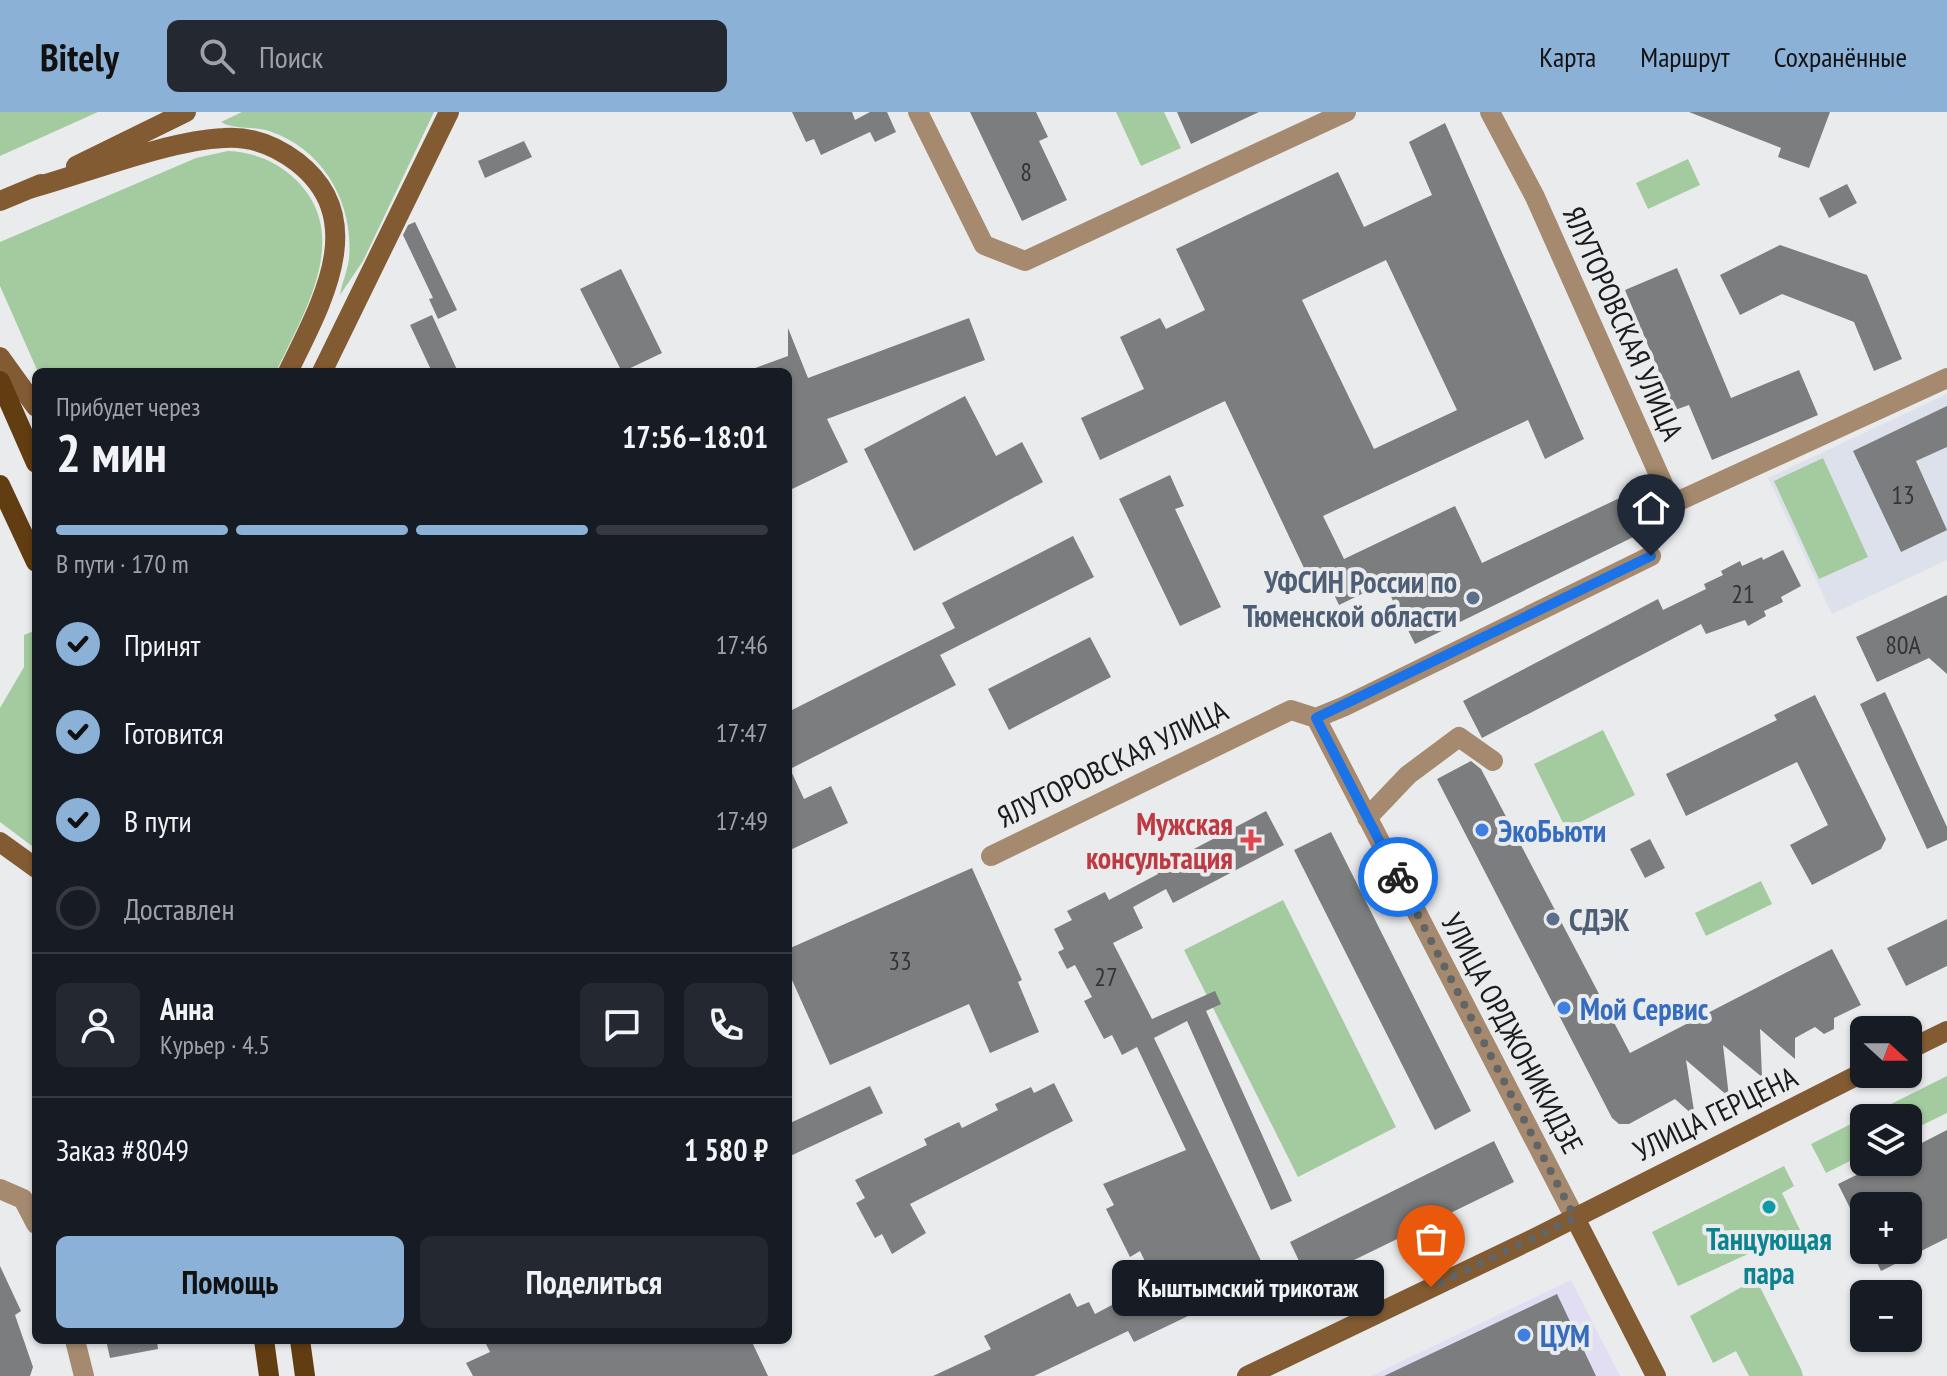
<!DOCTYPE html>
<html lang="ru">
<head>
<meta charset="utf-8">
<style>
  :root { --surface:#171b24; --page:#242831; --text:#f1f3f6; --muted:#9ea1a6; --line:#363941; --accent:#8cb1d6 }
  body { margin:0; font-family:"PT Sans Narrow",sans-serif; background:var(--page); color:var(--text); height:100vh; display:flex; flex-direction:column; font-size:30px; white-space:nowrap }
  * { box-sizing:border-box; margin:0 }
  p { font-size:26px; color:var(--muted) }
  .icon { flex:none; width:44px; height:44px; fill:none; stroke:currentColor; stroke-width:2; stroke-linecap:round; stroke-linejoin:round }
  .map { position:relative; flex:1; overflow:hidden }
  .details { position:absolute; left:32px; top:256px; width:760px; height:976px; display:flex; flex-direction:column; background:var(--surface); border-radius:12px; box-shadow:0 2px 6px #0004 }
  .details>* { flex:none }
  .needle { width:52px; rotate:111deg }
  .buttons { position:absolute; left:1850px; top:904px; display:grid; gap:16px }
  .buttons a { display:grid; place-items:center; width:72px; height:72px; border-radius:12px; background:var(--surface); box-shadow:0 2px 6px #0004; font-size:40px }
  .pin { position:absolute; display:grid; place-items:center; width:68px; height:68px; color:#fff; margin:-82px -34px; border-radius:50% 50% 50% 0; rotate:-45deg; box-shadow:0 0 8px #0007 }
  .pin .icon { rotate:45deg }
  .courier { position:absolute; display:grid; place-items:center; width:80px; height:80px; margin:-40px; border:6px solid #1a73e8; border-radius:50%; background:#fff; color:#222; box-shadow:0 2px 10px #0007 }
  .bubble { position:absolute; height:56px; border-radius:12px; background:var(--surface); box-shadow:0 2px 6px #0004; font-size:26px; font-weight:700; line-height:56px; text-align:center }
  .headline em { font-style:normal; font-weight:700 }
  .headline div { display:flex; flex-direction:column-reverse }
  .headline { display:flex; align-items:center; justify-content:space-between; height:136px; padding:0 24px }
  h1 { font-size:52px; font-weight:700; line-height:60px }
  .bar { display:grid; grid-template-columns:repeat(4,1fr); gap:12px 8px; align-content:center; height:96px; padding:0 24px }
  .bar i { height:10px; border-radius:6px; background:var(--line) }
  .bar .active { background:var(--accent) }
  .bar p { grid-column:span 4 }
  .line { display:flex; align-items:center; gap:20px; padding:0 24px; border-top:2px solid var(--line) }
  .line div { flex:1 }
  .round { display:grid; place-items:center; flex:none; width:84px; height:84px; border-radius:12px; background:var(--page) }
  ol { padding:0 24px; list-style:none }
  li { display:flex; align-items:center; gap:24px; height:88px }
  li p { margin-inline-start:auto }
  li .icon { padding:8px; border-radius:50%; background:var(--accent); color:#111; stroke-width:4 }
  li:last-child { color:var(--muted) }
  li i { width:44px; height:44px; border:4px solid var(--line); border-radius:50% }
  .cta { display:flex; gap:16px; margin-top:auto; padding:16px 24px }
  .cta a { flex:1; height:92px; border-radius:12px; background:var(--accent); color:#111; font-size:32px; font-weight:700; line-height:92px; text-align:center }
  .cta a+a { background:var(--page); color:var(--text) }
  header { display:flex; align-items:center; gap:48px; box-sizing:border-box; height:112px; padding:0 40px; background:var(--accent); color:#111 }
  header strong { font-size:38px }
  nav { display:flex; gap:44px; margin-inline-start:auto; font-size:28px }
  .search { width:560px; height:72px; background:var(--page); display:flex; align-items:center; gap:20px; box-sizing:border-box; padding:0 28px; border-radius:12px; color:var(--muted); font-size:30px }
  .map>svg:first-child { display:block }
</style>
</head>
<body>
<header>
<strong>Bitely</strong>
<div class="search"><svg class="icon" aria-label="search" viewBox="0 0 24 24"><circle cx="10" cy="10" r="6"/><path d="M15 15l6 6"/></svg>Поиск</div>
<nav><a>Карта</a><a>Маршрут</a><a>Сохранённые</a></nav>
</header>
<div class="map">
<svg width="1947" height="1264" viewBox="0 0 1947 1264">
  <rect width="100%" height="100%" fill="#eaebed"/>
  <path fill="#e1def4" d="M1571 1168 1620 1264H1371Z"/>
  <path fill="#dde1eb" d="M1947 282V448L1832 502 1768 366Z"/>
  <path fill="#a4cb9f" d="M0 0H98L0 44Z
    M242 0H434L363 149 340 183C342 171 347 160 349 147 354 92 324 37 269 19 254 14 234 18 221 10Z
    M1116 0H1164L1181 36 1141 54Z
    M228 39C254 40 277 50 295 67 354 123 303 202 276 260H38L0 174V130L196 46Z
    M1688 47 1700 73 1648 97 1636 71Z
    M1823 346 1868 445 1819 467 1774 369Z
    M36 518V737L0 710V596L24 555V523Z
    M1603 618 1635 683 1566 717 1534 652Z
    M1761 769 1772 792 1706 824 1695 801Z
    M1283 788 1396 1015 1298 1065 1184 838Z
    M1947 964V1001L1908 1020V1006H1864V1042L1826 1061 1811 1032Z
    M1784 1054 1794 1074 1782 1081 1800 1118 1678 1174 1652 1120Z
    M1756 1167 1801 1257 1803 1264H1749L1736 1239 1713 1251 1690 1204Z"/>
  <path fill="#7c7d7f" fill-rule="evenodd" d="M792 0H852L855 8 870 0H887L896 20 875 30 870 20 821 43 814 27 806 30Z
    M970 0H1036L1048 25 1039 29 1067 88 1022 109Z
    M1177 0H1259L1191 32Z
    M1689 0H1830L1809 56 1778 45 1781 36Z
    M1445 11 1584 327 1545 347 1528 308 1323 404 1344 447 1455 394 1482 451 1643 375 1660 412 1415 532 1384 471 1339 493 1326 466 1312 473 1225 289 1100 348 1081 306 1144 277 1120 225 1160 206 1166 217 1205 198 1176 137 1338 60 1364 115 1432 83 1409 30ZM1386 148 1457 298 1374 337 1302 188Z
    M524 29 532 45 485 66 478 49Z
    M1847 72 1857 91 1829 106 1819 86Z
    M415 110 457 198 438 207 429 187 433 186 403 123 408 113Z
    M1780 133 1867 163 1902 247 1874 259 1854 210 1782 182 1740 203 1720 163Z
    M1677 156 1731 286 1799 258 1818 303 1712 348 1689 293 1675 298 1625 178Z
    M621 157 662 241 622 260 580 177Z
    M432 203 458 260H432L410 213Z
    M969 206 985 248 827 307 848 350 788 379V260L750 258 788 244V216L808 266Z
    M965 284 996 344 1022 330 1043 370 914 439 864 337Z
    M1947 294V335L1916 349 1947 418 1901 440 1853 339Z
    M1170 363 1184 394 1175 397 1221 495 1180 514 1119 387Z
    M1073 424 1094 465 940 543 956 573 790 657 804 687 831 674 848 711 788 739V600L955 516 942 491Z
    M1783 438 1801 474 1781 485 1783 490 1764 499 1766 504 1748 514 1745 508 1706 522 1701 512 1482 626 1463 589 1658 487 1663 498 1706 477 1704 472 1723 463 1721 459 1740 449 1742 454 1762 445 1763 448Z
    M1947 483V562L1929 546 1877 570 1856 525Z
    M1090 525 1111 565 1009 618 988 577Z
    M1885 580 1947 715V728L1927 737 1860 592Z
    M1815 583 1886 727 1881 737 1812 773 1790 733 1828 713 1797 650 1686 704 1666 662 1777 608 1774 603Z
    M1471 649 1481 657 1630 941 1832 837 1861 893 1834 906V917L1824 922 1815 915 1795 926V947L1760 917 1762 965 1723 933 1729 985 1686 948 1695 1005 1675 987 1629 1012H1619L1612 1006 1437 667Z
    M1266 699 1284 733 1173 791 1166 777 1133 795 1143 816 1113 831 1152 907 1215 879 1221 892 1206 899 1292 1089 1271 1098 1187 909 1154 926 1265 1157 1248 1166 1245 1161 1220 1176 1213 1192 1134 1230 1128 1219 1034 1264H933L991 1237 984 1224 1070 1181 1077 1195 1089 1190 1095 1202 1155 1170 1140 1139 1130 1145 1106 1097 1114 1093 1103 1072 1186 1038 1137 935 1122 943 1112 923 1104 927 1084 889 1092 885 1075 853 1067 857 1058 840 1064 837 1054 817 1072 808 1067 799 1105 780 1109 788 1158 762 1156 757Z
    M1331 720 1471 999 1435 1018 1294 738Z
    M1650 727 1665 756 1645 766 1630 737Z
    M972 756 1022 868 1018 870 1039 920 990 941 969 892 830 953 788 859V837Z
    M1947 807V854L1906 874 1887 836Z
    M1054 971 1073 1009 910 1092 926 1121 892 1142 882 1122 875 1126 856 1091 865 1086 855 1068 927 1033 924 1027 959 1010 962 1016 998 998 995 992 1031 975 1034 981Z
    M870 974 883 1001 788 1045V1012Z
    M1947 1018V1126L1881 1159 1871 1138H1908V1094H1864V1124L1838 1072 1883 1050H1908V1038Z
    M1494 1029 1514 1070 1309 1170 1290 1130Z
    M0 1154 21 1199 15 1203 33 1255 30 1264H0Z
    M1557 1182 1596 1264H1384Z
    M106 1228H157L158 1237 110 1246Z
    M484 1228H751L768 1264H473L466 1251 490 1240Z"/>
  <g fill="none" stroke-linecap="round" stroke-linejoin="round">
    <path stroke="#a58a6f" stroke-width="20" d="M918 0 984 133 1025 149 1346 0
      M1490 0 1535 85 1672 392 1947 266
      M1316 606 1575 1106
      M1367 706 1408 663 1459 625 1493 649
      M991 744 1291 598 1316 606 1345 594 1651 444
      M0 1077 23 1087 36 1112
      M75 1228 84 1264"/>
    <path stroke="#825b32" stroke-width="20" d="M76 54 186 0
      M29 77C84 62 169 28 224 26 251 24 276 34 297 50 372 108 319 195 288 260
      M0 89 41 72
      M0 245 36 295
      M322 260 449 0
      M0 730 36 756
      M1908 938 1947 919
      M1575 1106 1656 1264
      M1247 1264 1535 1126 1864 960"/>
    <path stroke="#623d11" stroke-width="20" d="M0 269 36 351
      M0 373 36 450
      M264 1228 269 1264
      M300 1228 305 1264"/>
  </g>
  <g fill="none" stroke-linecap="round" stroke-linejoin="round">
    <path stroke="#636465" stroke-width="8" stroke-dasharray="0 14.4" d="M1398 765 1575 1106 1431 1175"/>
    <path stroke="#1a73e8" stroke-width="10" d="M1398 765 1316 606 1651 444"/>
  </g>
  <g fill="#5c6f8a" stroke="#eaebed" stroke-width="3">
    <circle cx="1473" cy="486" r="8"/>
    <circle cx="1553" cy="807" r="8"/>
  </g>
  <g fill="#3f7fe0" stroke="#eaebed" stroke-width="3">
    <circle cx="1482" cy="718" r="8"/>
    <circle cx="1564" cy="896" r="8"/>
    <circle cx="1524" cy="1223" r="8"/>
  </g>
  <path fill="#e0444e" stroke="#eaebed" stroke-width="3" d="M1247 716h8v8h8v8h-8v8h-8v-8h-8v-8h8z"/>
  <circle fill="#0f9aa8" stroke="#eaebed" stroke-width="3" cx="1769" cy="1095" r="8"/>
  <g text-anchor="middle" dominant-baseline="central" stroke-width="8" stroke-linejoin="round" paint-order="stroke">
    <g font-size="26" fill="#333435">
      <text x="1026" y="59">8</text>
      <text x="1903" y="382">13</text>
      <text x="1743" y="481">21</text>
      <text x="1903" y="532">80А</text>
      <text x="900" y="848">33</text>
      <text x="1106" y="864">27</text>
    </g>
    <g font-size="30" fill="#1b1b1c" stroke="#eaebed">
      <text transform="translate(1624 211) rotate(66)">ЯЛУТОРОВСКАЯ УЛИЦА</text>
      <text transform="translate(1112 651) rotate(-26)">ЯЛУТОРОВСКАЯ УЛИЦА</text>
      <text transform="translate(1513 921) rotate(62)">УЛИЦА ОРДЖОНИКИДЗЕ</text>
      <text transform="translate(1715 1001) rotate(-26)">УЛИЦА ГЕРЦЕНА</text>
    </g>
    <g font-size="30" font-weight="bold" fill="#4e5e75" stroke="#eaebed" text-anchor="end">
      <text x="1457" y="469">УФСИН России по<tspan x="1457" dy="34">Тюменской области</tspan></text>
      <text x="1569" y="807" text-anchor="start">СДЭК</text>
    </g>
    <g font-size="30" font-weight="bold" fill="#be3a42" stroke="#eaebed" text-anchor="end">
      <text x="1233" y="711">Мужская<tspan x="1233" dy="34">консультация</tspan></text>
    </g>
    <g font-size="30" font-weight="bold" fill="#366cbe" stroke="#eaebed" text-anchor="start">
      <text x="1498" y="718">ЭкоБьюти</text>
      <text x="1580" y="896">Мой Сервис</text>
      <text x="1540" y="1223">ЦУМ</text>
    </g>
    <g font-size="30" font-weight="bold" fill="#0d838f" stroke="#eaebed">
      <text x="1769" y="1126">Танцующая<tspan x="1769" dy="34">пара</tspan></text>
    </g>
  </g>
</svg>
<div class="buttons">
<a><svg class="needle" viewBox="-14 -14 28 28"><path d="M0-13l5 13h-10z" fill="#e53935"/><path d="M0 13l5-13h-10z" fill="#9ea1a6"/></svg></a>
<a><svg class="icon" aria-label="layers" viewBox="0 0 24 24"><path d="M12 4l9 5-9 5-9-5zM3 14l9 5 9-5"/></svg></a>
<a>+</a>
<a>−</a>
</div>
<div class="pin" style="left:1431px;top:1175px;background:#ea580c"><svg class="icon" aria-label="bag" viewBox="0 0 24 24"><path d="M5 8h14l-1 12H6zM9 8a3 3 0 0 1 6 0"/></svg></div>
<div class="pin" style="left:1651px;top:444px;background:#1f2937"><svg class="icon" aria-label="home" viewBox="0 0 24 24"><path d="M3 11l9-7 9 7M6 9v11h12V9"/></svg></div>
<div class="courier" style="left:1398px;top:765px"><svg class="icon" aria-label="bike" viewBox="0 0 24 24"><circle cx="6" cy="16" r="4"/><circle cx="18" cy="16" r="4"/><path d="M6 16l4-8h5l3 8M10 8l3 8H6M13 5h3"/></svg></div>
<div class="bubble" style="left:1112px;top:1148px;width:272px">Кыштымский трикотаж</div>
<section class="details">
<div class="headline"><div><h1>2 мин</h1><p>Прибудет через</p></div><em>17:56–18:01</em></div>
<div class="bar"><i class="active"></i><i class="active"></i><i class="active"></i><i></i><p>В пути · 170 m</p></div>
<ol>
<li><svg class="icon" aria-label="check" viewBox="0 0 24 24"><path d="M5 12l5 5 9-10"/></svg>Принят<p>17:46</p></li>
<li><svg class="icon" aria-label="check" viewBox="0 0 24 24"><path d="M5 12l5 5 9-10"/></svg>Готовится<p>17:47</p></li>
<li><svg class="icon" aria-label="check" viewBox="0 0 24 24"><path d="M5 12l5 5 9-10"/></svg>В пути<p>17:49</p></li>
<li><i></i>Доставлен</li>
</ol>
<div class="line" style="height:144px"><a class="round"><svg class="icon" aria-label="person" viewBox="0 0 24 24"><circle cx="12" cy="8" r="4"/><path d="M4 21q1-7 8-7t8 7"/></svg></a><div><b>Анна</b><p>Курьер · 4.5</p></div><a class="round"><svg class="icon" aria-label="chat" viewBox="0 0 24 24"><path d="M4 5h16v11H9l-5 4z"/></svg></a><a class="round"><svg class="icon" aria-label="phone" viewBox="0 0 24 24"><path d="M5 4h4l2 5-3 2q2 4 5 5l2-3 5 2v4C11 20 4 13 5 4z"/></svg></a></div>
<div class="line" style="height:104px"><div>Заказ #8049</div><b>1 580 ₽</b></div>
<div class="cta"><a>Помощь</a><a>Поделиться</a></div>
</section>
</div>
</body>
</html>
